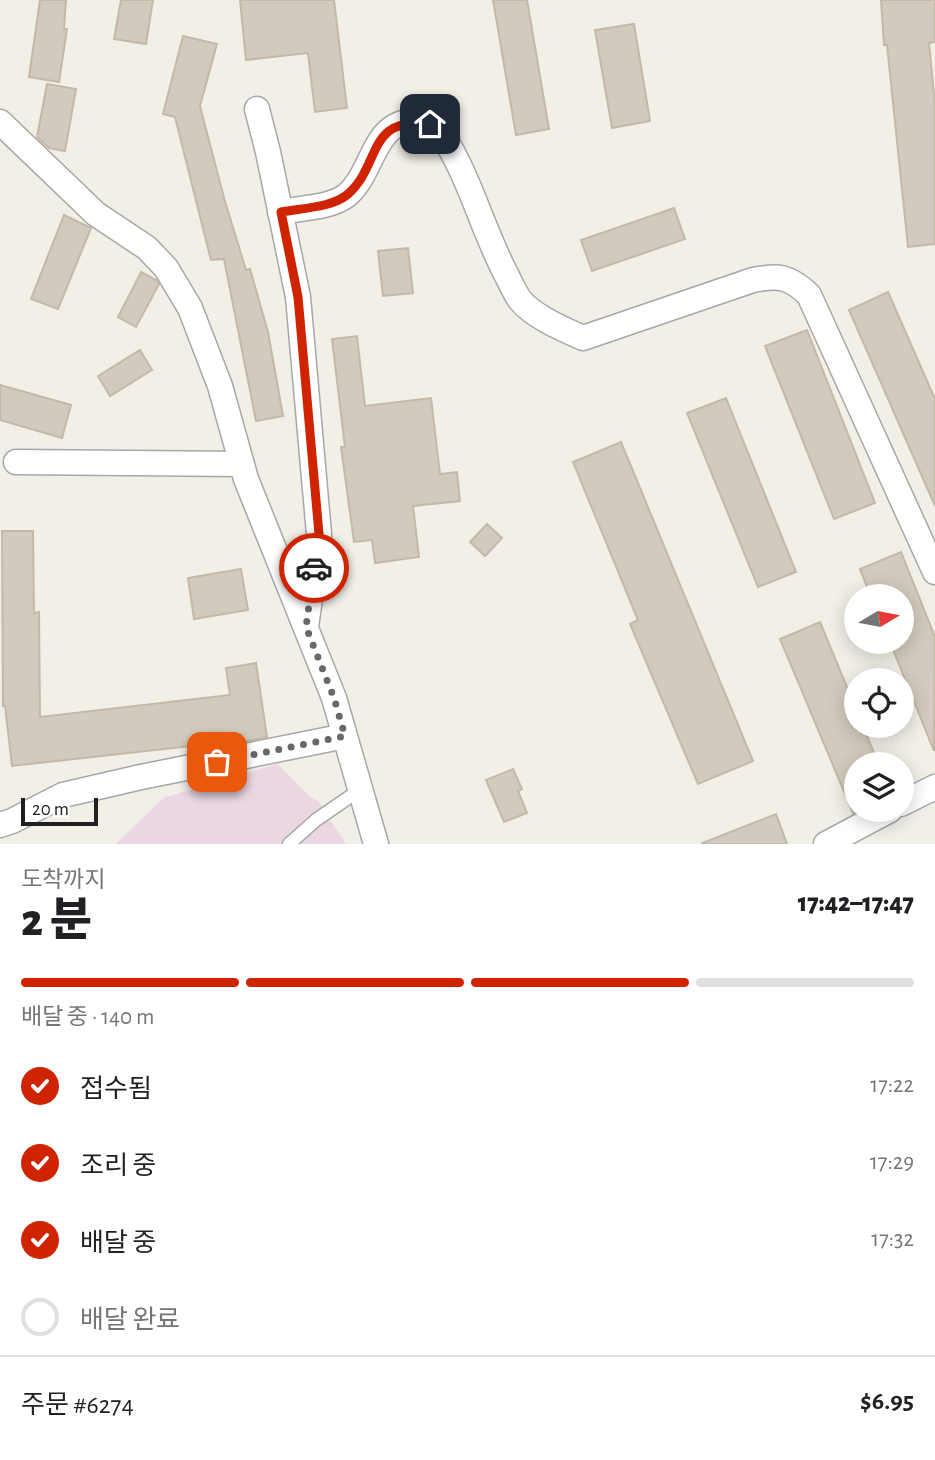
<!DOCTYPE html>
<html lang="ko">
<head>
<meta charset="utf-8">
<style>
  :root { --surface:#fff; --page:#f6f6f6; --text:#202124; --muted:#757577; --line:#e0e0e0; --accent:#d02300 }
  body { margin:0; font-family:"Alegreya Sans","Noto Sans KR",sans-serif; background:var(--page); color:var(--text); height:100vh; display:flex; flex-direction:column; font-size:26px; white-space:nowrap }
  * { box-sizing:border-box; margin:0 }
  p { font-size:23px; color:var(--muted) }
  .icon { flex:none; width:38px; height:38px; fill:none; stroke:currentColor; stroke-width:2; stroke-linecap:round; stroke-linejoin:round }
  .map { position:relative; height:844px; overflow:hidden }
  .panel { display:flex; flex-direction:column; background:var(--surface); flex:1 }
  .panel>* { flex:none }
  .needle { width:46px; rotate:80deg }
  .fabs { position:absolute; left:844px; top:584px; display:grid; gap:14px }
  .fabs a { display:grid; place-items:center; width:70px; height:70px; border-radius:50%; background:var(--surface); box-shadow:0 4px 18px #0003; font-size:35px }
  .scale { position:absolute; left:21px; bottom:18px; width:77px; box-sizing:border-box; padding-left:7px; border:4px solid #202020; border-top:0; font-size:19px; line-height:24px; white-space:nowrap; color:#202020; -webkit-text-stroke:5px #fff; paint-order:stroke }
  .pin { position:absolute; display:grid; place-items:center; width:60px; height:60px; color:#fff; margin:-30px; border-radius:14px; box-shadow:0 4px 10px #0006 }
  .courier { position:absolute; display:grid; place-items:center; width:70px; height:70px; margin:-35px; border:5px solid #d02300; border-radius:50%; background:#fff; color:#222; box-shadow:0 2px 9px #0007 }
  .head em { font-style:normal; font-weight:800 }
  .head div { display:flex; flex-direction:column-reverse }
  .head { display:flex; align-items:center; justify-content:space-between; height:119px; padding:0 21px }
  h1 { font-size:46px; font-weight:800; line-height:52px }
  .bar { display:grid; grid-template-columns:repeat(4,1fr); gap:10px 7px; align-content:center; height:84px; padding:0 21px }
  .bar i { height:9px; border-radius:5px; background:var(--line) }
  .bar .selected { background:var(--accent) }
  .bar p { grid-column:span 4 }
  .line { display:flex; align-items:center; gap:18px; padding:0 21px; border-top:2px solid var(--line) }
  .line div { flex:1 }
  ol { padding:0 21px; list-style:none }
  li { display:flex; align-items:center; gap:21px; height:77px }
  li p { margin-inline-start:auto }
  li .icon { padding:7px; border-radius:50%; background:var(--accent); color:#fff; stroke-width:4 }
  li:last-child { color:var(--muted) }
  li i { width:38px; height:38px; border:4px solid var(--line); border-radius:50% }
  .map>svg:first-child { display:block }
</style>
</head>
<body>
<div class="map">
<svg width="935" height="844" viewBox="0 0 935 844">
  <rect width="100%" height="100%" fill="#f1efe6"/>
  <path fill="#ebd7e4" d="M278 764 309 796 318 801 346 844H116L163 798Z"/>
  <path fill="#d2cabe" stroke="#c4b9a7" stroke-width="2" d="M40 0H66L64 29H67L59 82 29 77Z
    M121 0H153L146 44 114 39Z
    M240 0H334L347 108 315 112 308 53 246 60Z
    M493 0H527L549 129 516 135Z
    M881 0H935V42L929 43 935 105V244L908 247 887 45H884Z
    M634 24 650 121 612 128 595 30Z
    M183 36 217 44 200 106 224 198 246 270 250 269 268 332 283 416 256 421 224 259 211 260 175 117 163 114Z
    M47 84 76 89 65 151 49 148 37 137Z
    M674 208 685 239 592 271 581 240Z
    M64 215 91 228 58 309 31 299Z
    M408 248 413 293 383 296 378 251Z
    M141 272 156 280 159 284 136 327 118 317Z
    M888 292 935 399V506L849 310Z
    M807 330 875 503 834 519 765 346Z
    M357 336 365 406 431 398 440 474 457 472 460 501 413 506 419 557 375 563 372 540 354 542 341 447H345L332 339Z
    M140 350 152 370 110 396 98 376Z
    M0 385 71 405 62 438 0 420Z
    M726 398 796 572 758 587 687 413Z
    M621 442 753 761 698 784 630 624 638 620 573 462Z
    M487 524 502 538 485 556 470 542Z
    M2 531H33L34 613 39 612 40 717 230 695 226 668 256 663 267 737 237 743 236 741 12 766 5 706H3Z
    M901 552 935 637 934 751 890 642H901V597H871L860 569Z
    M241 569 248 610 194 619 188 578Z
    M820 622 856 709V726H863L879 765H856V811L853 813 780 639Z
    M513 769 522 789 518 791 527 813 504 822 486 780Z
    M776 814 787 844H703L702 843Z"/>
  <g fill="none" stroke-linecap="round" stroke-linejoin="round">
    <g stroke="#a7a7a7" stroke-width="15">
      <path id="service" d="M289 844 316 820 361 789"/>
    </g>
    <g stroke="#a7a7a7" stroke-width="27">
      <path id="minor" d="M257 109 268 152 298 297 319 534 306 627
        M0 122 96 214 147 248 166 268 190 308 220 386 246 479 334 698 376 844
        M280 212C301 208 331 208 347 195 376 171 373 111 426 123 432 125 439 130 443 136 470 178 483 231 507 276 511 284 515 293 520 300 534 317 563 329 583 338L753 280C779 275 789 276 809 295L935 572
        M16 462 242 464
        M901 804 935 787
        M0 825 12 821 63 795 141 777 345 736
        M826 844 890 810"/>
    </g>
    <use href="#service" stroke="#fff" stroke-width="12"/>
    <use href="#minor" stroke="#fff" stroke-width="24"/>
  </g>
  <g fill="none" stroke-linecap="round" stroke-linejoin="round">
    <path stroke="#696865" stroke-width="7" stroke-dasharray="0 12.6" d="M217 762 345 736 334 698 306 627 314 568"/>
    <path stroke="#d02300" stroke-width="9" d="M314 568 319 534 298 297 281 212C301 208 332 208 348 194 382 164 366 116 430 124"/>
  </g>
</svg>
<div class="fabs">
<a><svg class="needle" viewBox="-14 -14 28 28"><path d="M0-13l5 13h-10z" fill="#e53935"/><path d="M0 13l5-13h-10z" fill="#757577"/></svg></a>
<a><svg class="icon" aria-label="locate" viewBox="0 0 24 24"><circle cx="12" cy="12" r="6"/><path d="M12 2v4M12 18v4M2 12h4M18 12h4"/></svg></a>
<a><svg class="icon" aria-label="layers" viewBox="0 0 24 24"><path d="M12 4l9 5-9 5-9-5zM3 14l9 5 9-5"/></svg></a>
</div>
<div class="scale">20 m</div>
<div class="pin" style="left:217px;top:762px;background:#ea580c"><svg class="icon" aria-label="bag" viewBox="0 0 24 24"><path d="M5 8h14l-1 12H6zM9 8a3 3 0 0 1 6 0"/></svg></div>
<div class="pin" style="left:430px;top:124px;background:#1f2937"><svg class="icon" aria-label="home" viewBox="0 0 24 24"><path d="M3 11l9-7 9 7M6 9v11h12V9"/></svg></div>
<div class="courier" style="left:314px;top:568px"><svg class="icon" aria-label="car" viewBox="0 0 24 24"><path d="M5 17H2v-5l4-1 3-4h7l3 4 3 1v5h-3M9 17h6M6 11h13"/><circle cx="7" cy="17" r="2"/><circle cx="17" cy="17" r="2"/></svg></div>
</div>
<section class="panel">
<div class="head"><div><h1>2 분</h1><p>도착까지</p></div><em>17:42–17:47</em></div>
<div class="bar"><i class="selected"></i><i class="selected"></i><i class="selected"></i><i></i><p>배달 중 · 140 m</p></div>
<ol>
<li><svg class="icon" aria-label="check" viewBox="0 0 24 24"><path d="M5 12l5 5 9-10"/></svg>접수됨<p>17:22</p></li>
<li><svg class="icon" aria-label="check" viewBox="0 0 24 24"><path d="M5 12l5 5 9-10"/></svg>조리 중<p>17:29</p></li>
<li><svg class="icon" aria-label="check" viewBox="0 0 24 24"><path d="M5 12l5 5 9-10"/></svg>배달 중<p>17:32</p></li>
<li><i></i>배달 완료</li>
</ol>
<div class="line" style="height:91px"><div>주문 #6274</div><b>$6.95</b></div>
</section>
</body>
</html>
